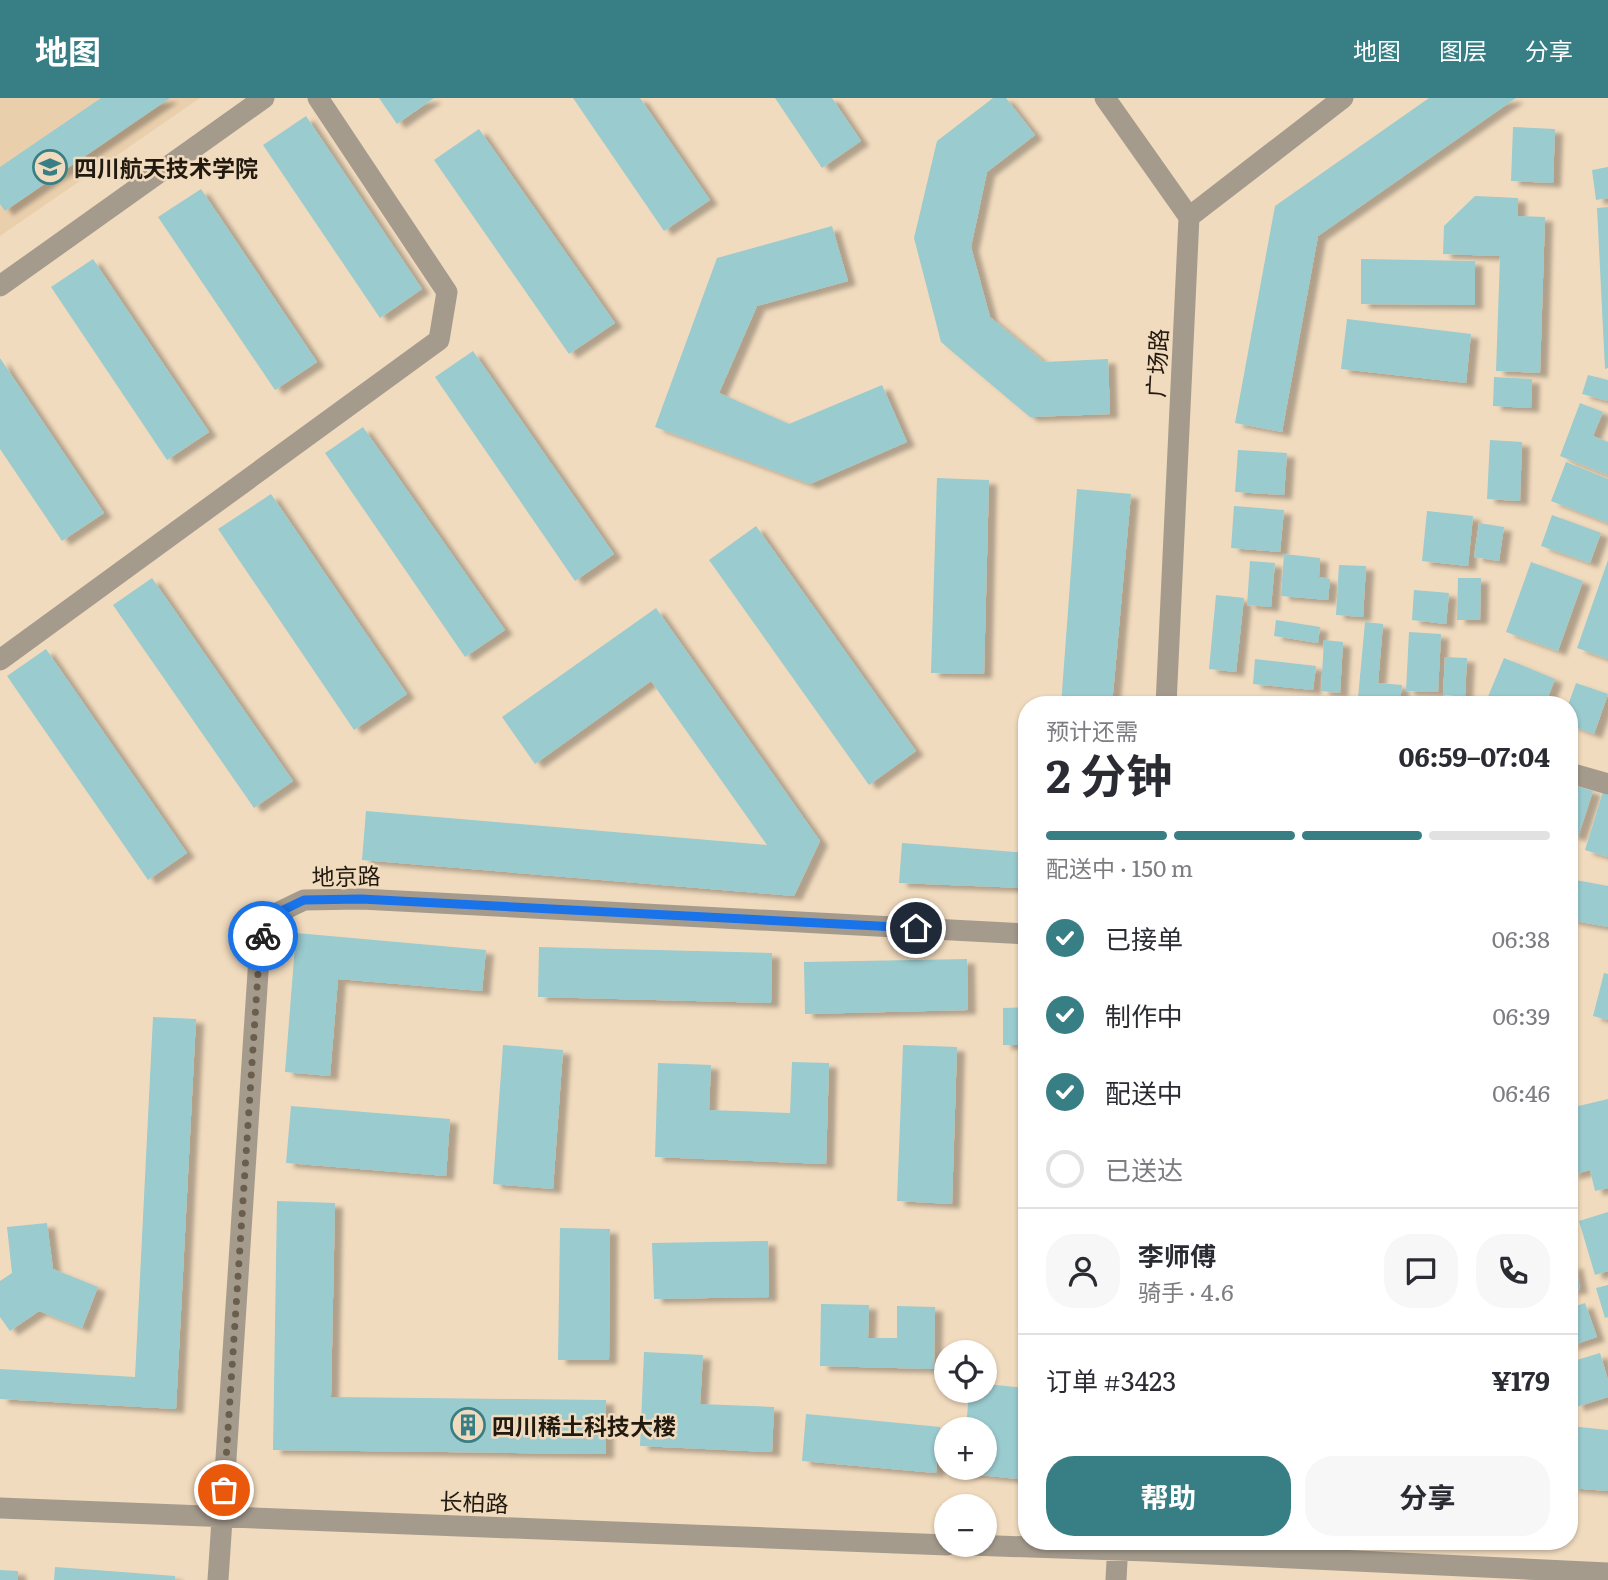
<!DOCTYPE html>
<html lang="zh">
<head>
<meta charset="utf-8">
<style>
  :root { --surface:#fff; --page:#f7f7f7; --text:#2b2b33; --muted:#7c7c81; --line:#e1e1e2; --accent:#377f84 }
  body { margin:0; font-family:Literata,"Noto Sans SC",serif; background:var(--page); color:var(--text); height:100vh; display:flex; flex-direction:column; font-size:26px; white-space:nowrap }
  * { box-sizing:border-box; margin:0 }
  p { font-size:23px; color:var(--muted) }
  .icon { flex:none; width:38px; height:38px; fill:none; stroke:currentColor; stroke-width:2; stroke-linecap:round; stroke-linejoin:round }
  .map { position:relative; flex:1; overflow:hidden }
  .panel { position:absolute; left:1018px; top:598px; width:560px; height:854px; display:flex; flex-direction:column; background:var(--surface); border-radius:28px; box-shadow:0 2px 5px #0004 }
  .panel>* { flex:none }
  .buttons { position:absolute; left:934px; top:1242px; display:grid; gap:14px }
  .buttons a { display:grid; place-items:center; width:63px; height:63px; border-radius:50%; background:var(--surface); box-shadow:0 2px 5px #0004; font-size:35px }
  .pin { position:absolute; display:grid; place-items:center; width:60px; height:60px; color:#fff; margin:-30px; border:4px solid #fff; border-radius:50%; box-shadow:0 2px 7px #0007 }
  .courier { position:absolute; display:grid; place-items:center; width:70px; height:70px; margin:-35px; border:5px solid #1a73e8; border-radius:50%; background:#fff; color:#222; box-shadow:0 2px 9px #0007 }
  .head em { font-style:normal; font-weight:700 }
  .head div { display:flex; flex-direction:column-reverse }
  .head { display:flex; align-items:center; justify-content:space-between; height:119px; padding:0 28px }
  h1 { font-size:46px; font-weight:700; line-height:52px }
  .bar { display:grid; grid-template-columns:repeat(4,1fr); gap:10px 7px; align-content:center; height:84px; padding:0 28px }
  .bar i { height:9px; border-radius:5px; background:var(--line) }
  .bar .selected { background:var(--accent) }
  .bar p { grid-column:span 4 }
  .line { display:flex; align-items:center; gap:18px; padding:0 28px; border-top:2px solid var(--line) }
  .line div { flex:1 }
  .round { display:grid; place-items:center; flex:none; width:74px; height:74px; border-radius:28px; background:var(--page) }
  ol { padding:0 28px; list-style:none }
  li { display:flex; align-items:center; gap:21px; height:77px }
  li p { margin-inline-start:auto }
  li .icon { padding:7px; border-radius:50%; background:var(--accent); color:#fff; stroke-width:4 }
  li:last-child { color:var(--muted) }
  li i { width:38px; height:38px; border:4px solid var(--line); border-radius:50% }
  .cta { display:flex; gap:14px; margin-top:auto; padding:14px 28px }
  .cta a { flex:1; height:80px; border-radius:28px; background:var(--accent); color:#fff; font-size:28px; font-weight:700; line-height:80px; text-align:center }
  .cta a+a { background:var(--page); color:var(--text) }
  header { display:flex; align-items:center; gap:42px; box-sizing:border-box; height:98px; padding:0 35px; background:var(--accent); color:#fff }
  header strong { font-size:33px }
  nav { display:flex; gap:38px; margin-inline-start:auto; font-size:24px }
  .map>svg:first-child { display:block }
</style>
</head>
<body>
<header>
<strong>地图</strong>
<nav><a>地图</a><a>图层</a><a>分享</a></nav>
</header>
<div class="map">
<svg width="1608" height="1482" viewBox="0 0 1608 1482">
  <defs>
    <filter id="shadow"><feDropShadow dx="8" dy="4.5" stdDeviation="2" flood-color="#0004"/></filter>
  </defs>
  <rect width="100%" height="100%" fill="#f1dbbe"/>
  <path fill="#eacfad" d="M0 0H200L0 138Z"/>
  <path fill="#9acbcf" filter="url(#shadow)" d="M101 0H170L5 113 0 106V69Z
    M379 0H434L397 26Z
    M573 0H640L710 102 664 133Z
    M775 0H832L861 43 822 70Z
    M993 0H1006L1035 37 987 74 971 149 990 219 1044 264 1108 261 1110 316 1030 319 941 244 914 140 937 43Z
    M1429 0H1516L1318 138 1282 334 1235 325 1275 108Z
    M306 18 422 191 380 220 263 47Z
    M1513 29 1555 31 1553 85 1511 83Z
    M479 31 615 225 569 256 434 62Z
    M1608 69V100L1596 102 1592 72Z
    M201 91 317 264 275 292 158 119Z
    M1475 98 1518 100V118L1545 119 1540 275 1496 273 1500 158 1443 156 1444 128Z
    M1608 109V270L1605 271 1597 110Z
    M832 128 848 183 757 208 719 295 789 326 882 287 907 344 810 386 655 329 717 160Z
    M93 161 209 334 167 362 51 189Z
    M1361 161 1475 163V207L1361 206Z
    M1347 221 1471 236 1466 285 1341 271Z
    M473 253 614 456 575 483 435 279Z
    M0 260 104 415 62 443 0 351Z
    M1588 277 1608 282V303L1582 296Z
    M1494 279 1532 281 1531 310 1493 308Z
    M1580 305 1603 314 1593 338 1608 344V377L1560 358Z
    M363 329 505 532 465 559 325 355Z
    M1490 342 1522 344 1520 403 1487 401Z
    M1238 352 1287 355 1284 397 1235 394Z
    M1566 364 1608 381V425L1551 403Z
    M937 380 989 382 984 576 931 575Z
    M1077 391 1131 396 1112 607H1061Z
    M271 396 407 596 354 632 218 431Z
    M1234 408 1284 412 1280 454 1231 450Z
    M1427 413 1473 418 1468 468 1422 463Z
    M1552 417 1601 435 1590 465 1541 448Z
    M1479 425 1504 429 1499 463 1474 459Z
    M756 428 916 653 869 687 709 462Z
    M1284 456 1320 460 1319 479 1330 481 1328 502 1281 498Z
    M1608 462V561L1577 550Z
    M1250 463 1275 465 1271 509 1247 507Z
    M1531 464 1583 483 1558 553 1506 534Z
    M1339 467 1366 468 1363 519 1336 517Z
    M152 480 293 683 254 710 113 507Z
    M1458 480H1481L1480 522H1457Z
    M1414 492 1449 495 1446 526 1412 522Z
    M1216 497 1244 500 1236 574 1209 571Z
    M656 510 820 743 794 798 362 762 366 713 767 747 651 583 535 666 502 619Z
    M1276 522 1320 529 1318 545 1274 538Z
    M1365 524 1383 526 1378 585 1402 587 1400 604 1358 600Z
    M1409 534 1441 536 1438 594 1406 593Z
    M1324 542 1343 544 1340 595 1321 593Z
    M46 551 187 755 148 782 7 578Z
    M1445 559 1467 560 1465 598 1443 597Z
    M1504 560 1555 581 1545 607H1501L1487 601Z
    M1255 561 1316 568 1313 592 1253 586Z
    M1576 585 1608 596 1594 636 1570 627V607H1568Z
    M1570 686 1593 693 1578 739 1570 736Z
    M1604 690 1608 692V759L1585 752Z
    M902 745 1027 755V790L899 785Z
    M1570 781 1608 788V829L1570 822Z
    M296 835 486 852 482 893 338 881 330 978 285 974Z
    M539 849 772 855 771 905 538 899Z
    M967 861 968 912 805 916 804 864Z
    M1604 875 1608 876V922L1593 918Z
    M1027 909V947H1003V910Z
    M153 919 196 921 176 1311 0 1301V1271L135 1279Z
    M503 947 563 952 553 1091 493 1086Z
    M903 947 957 949 952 1106 897 1103Z
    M792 964 829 965 826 1066 655 1059 658 965 711 967 709 1012 790 1015Z
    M1608 1001V1090L1595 1093 1590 1072 1571 1077 1570 1010Z
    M291 1008 450 1021 446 1078 286 1065Z
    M277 1103 335 1105 331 1299 606 1302V1356L273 1352Z
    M1608 1114V1173L1595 1177 1579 1123Z
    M47 1125 53 1171 98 1189 82 1230 39 1213 10 1233 0 1219V1183L12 1175 7 1129Z
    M560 1130 610 1131 609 1262H558Z
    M768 1143 769 1199 654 1201 652 1145Z
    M1575 1166 1580 1191 1570 1193V1167Z
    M1608 1187V1219L1605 1220 1596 1190Z
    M1585 1205 1597 1239 1570 1248V1210Z
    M821 1206 869 1207 868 1240H897V1208L935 1209 934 1271 820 1268Z
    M644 1254 703 1257 700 1306 774 1309 772 1354 640 1348Z
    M1600 1255 1608 1282V1299L1576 1309 1570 1288V1264Z
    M985 1286 1027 1290V1382L961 1375 962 1370H985V1332H966L969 1293H985Z
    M806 1316 940 1329 936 1375 802 1363Z
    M1570 1328 1608 1332V1393L1570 1390Z
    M55 1469 175 1478V1482H54Z
    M0 1472 18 1473V1482H0Z"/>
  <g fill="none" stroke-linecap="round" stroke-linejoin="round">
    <path stroke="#a59b8d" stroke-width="21" d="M1105 0 1189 119
      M0 188 264 0
      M0 562 439 242 447 194 318 0
      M1166 607 1189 119 1343 0
      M1570 675 1608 686
      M0 1410 947 1447
      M969 1447 1147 1453 1608 1475
      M218 1482 260 844 277 815 304 802 361 801 1027 836
      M1116 1482 1118 1444"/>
  </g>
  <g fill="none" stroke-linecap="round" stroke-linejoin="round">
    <path stroke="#6a5e4d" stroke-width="7" stroke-dasharray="0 12.6" d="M224 1392 260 844 263 838"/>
    <path stroke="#1a73e8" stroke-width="9" d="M263 838 277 815 304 802 361 801 916 830"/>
  </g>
  <defs>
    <g id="university-ring" transform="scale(1.75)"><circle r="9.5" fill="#f1dbbe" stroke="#377f84" stroke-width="1.5"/><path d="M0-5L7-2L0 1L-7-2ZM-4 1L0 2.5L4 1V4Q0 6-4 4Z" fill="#377f84"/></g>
    <g id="building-ring" transform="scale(1.75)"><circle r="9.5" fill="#f1dbbe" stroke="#377f84" stroke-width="1.5"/><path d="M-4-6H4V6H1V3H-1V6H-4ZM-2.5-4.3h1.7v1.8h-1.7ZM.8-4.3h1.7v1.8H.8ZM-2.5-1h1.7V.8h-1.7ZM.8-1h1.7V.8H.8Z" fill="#377f84"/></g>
  </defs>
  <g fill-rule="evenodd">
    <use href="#university-ring" x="50" y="69"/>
    <use href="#building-ring" x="468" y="1327"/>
  </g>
  <g text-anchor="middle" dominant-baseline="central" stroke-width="5" stroke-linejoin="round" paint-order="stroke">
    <g font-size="23" font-weight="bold" fill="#221a10" stroke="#f1dbbe" text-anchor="start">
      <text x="74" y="69">四川航天技术学院</text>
      <text x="492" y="1327">四川稀土科技大楼</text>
    </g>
    <g font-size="23" fill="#221a10" stroke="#f1dbbe">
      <text transform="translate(1156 265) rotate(-87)">广场路</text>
      <text transform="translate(346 777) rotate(-1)">地京路</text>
      <text transform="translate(474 1403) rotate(2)">长柏路</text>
    </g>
  </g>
</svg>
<div class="buttons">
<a><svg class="icon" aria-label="locate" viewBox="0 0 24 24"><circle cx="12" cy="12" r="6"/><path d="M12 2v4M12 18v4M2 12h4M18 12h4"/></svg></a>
<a>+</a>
<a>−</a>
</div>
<div class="pin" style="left:224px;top:1392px;background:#ea580c"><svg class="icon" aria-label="bag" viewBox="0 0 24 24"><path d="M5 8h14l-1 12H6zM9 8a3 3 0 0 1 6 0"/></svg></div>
<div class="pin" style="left:916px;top:830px;background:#1f2937"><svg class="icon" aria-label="home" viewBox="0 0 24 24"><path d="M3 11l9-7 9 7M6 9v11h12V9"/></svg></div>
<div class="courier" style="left:263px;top:838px"><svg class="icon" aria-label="bike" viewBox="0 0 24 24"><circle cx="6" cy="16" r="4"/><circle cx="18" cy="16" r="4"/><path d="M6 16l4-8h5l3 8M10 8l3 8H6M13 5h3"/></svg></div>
<section class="panel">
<div class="head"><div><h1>2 分钟</h1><p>预计还需</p></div><em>06:59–07:04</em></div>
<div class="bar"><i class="selected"></i><i class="selected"></i><i class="selected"></i><i></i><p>配送中 · 150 m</p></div>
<ol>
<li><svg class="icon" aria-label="check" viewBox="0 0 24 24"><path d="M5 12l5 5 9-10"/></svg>已接单<p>06:38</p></li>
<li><svg class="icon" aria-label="check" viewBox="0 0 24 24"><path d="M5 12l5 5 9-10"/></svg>制作中<p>06:39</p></li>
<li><svg class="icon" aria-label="check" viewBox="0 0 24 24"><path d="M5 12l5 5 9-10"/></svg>配送中<p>06:46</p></li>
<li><i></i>已送达</li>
</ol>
<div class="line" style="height:126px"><a class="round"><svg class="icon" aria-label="person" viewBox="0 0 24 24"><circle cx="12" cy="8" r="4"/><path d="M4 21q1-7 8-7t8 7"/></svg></a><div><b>李师傅</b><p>骑手 · 4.6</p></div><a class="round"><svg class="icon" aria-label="chat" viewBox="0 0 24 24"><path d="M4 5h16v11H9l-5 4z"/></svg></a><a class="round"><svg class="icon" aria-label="phone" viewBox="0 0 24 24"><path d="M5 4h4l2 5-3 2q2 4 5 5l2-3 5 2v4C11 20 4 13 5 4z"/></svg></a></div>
<div class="line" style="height:91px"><div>订单 #3423</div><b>¥179</b></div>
<div class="cta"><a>帮助</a><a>分享</a></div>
</section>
</div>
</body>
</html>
